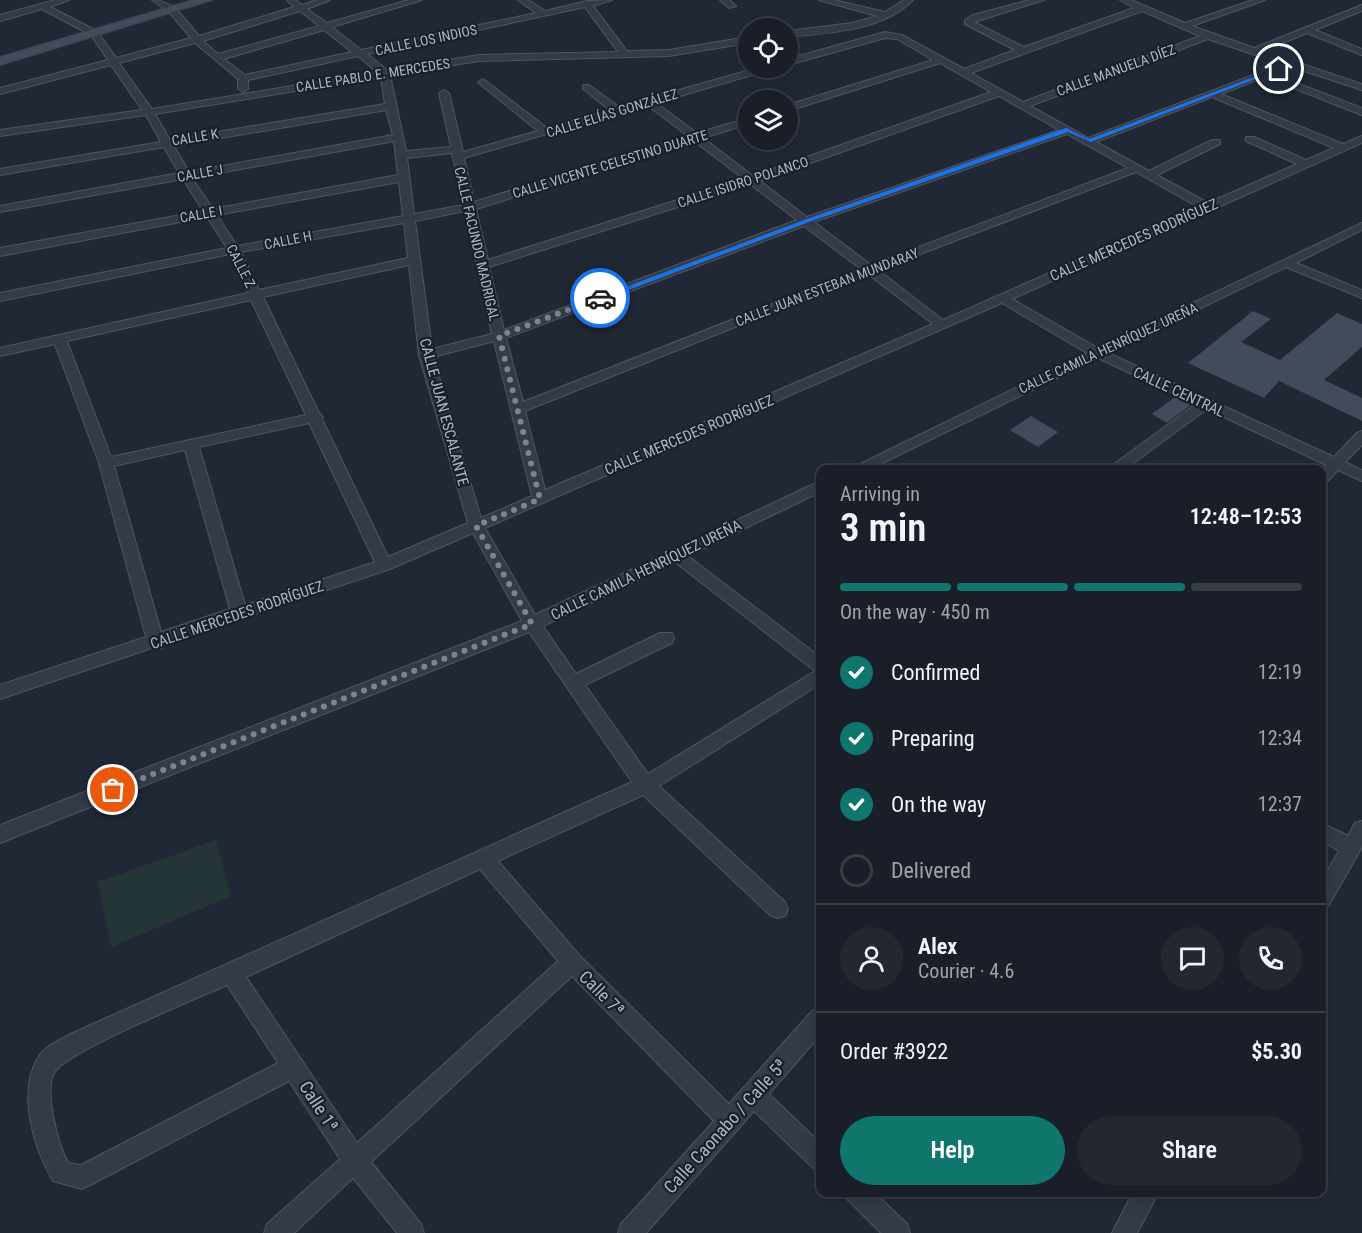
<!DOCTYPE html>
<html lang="en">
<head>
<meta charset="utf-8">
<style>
  :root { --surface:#191e28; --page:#222730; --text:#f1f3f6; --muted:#9fa2a8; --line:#373c45; --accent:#0f766e }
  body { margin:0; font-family:"Roboto Condensed",sans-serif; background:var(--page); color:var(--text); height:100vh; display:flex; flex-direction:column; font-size:22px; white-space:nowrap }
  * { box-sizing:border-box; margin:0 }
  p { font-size:20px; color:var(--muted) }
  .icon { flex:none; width:33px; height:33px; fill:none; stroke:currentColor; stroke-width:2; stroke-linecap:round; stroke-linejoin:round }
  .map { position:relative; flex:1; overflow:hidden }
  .sheet { position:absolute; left:816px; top:465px; width:510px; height:732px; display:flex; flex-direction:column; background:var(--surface); border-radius:12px; box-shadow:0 3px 15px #0003,0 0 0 2px var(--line) }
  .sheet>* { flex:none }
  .buttons { position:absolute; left:738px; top:18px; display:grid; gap:12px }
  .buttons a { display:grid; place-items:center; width:60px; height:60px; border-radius:50%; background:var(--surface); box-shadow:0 3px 15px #0003,0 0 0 2px var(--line); font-size:30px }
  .pin { position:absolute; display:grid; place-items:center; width:51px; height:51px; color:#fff; margin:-26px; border:3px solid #fff; border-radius:50%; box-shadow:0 2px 6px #0007 }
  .courier { position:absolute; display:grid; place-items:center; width:60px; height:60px; margin:-30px; border:4px solid #1a73e8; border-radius:50%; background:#fff; color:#222; box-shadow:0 2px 8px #0007 }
  .summary em { font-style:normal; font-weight:600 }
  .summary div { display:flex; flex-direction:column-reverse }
  .summary { display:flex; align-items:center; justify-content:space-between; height:102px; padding:0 24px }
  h1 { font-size:39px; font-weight:600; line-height:45px }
  .bar { display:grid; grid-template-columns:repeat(4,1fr); gap:9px 6px; align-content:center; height:72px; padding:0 24px }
  .bar i { height:8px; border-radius:4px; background:var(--line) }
  .bar .selected { background:var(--accent) }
  .bar p { grid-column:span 4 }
  .line { display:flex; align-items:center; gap:15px; padding:0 24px; border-top:2px solid var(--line) }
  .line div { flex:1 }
  .round { display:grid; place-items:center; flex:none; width:63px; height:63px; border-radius:32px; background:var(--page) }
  ol { padding:0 24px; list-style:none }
  li { display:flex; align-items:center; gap:18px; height:66px }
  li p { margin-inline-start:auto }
  li .icon { padding:6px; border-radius:50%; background:var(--accent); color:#fff; stroke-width:4 }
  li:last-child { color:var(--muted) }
  li i { width:33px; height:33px; border:3px solid var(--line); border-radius:50% }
  .cta { display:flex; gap:12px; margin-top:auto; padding:12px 24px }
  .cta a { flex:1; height:69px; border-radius:36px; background:var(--accent); color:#fff; font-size:24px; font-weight:600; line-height:69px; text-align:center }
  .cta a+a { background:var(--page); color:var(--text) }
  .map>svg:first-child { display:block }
</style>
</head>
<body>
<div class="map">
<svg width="1362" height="1233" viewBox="0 0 1362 1233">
  <rect width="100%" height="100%" fill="#212835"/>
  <path fill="#243537" d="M216 840 231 896 111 947 98 882Z"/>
  <path fill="#424b5a" d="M1253 311 1271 319 1241 342 1280 360 1337 313 1362 324V347L1324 380 1362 398V421L1279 381 1264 398 1188 363Z
    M1175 397 1192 404 1167 423 1152 414Z
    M1031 416 1058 432 1038 447 1010 430Z"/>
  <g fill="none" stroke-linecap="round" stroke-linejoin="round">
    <g stroke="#4f5561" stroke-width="2">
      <path id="street" d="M55 0H69L50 7 97 31 116 58 191 38 170 13 152 0C174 0 186 21 199 36L294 7 287 0H296L302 5 317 0H330L307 9 327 23 409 0H422L332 27 361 50 536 13 518 0H528L545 11 587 1 612 0 593 6 627 51 669 50 748 37V43L669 56 479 61 390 75 406 151 451 147 439 93 444 90 449 93 463 152 538 131 480 84 478 82 483 79 547 128 610 110 583 89V85H589L619 107 757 68H770L769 70 656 103 697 133 748 118V124L703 138 753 176 991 92 940 63 788 111V105L933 60 897 39 885 38 788 65V59L885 32 902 35 964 69 1015 50 965 24V20L973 15 1030 0H1044L974 22 1024 47 1134 8 1120 0H1131L1185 23 1253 0H1265L1192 26 1254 48 1362 5V11L1315 30 1362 49V55L1307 33 1263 51 1362 84V90L1292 67 1273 74 1362 108V115L1265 77 1221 94 1343 144 1362 136V143L1012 299 1098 348 1362 223V230L1296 263 1362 290V298L1286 267 1108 353 1334 457 1357 433 1362 431V445L1345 462 1362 470V481L1338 470 1327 482 1322 483V470L1326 465 1207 409 1124 470H1106L1196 404 1098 358 868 470H848L1087 353 1002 303 485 528 535 615 820 481V492L688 556 820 657V684L659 786 785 902 788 909 785 916 778 918 771 916 643 795 498 861 579 955 729 1104 812 1011 820 1008V1035L769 1094 820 1143V1171L812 1167 754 1111 646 1233H618L621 1224 714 1121 572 976 371 1162 421 1224 424 1233H397L353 1178 294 1233H264L267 1224 340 1159 289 1081 90 1185 82 1189 53 1181C34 1148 16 1092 39 1056 46 1045 62 1039 73 1033L632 782 529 632 0 843V825L522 621 473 533 390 569 164 644 162 648H152L0 699V685L146 637 99 463 55 344 0 356V348L248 293 230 254 0 301V293L227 248 207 217 0 256V248L203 211 183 179 0 212V206L179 173 164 147 0 175V169L161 142 146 115 0 136V130L142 110 111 65 0 94V88L108 60 91 35 42 9 0 21V15ZM585 7 618 52 479 55 387 70 367 54ZM300 11 319 26 218 54 203 41ZM1142 11 1200 36 1023 102 971 73ZM324 30 352 52 245 75 224 59ZM1208 39 1282 64 1088 138 1030 106ZM195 43 238 79V89L243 92 248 89V80L358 56 377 72 152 109 119 63ZM381 77 385 104 170 140 155 114ZM999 96 1059 130 807 217 760 181ZM1212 97 1334 148 1306 160 1254 137H1246V141L1297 164 1208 203 1157 175 1220 144V140H1212L1149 171 1096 142ZM647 105 688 136 474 202 464 158ZM386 110 393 135 189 172 174 146ZM1067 134 1128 168 871 265 814 222ZM394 141 398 175 213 209 192 178ZM694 141 744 179 488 260 476 209ZM452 153 464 205 414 214 407 158ZM1136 172 1198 207 943 320 878 270ZM399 182 403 216 237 246 217 215ZM750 184 797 220 504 330 489 267ZM465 211 492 334 432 349 415 221ZM404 223 408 258 259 290 241 252ZM804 226 861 269 523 402 506 338ZM409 265 419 355 468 523 388 557 322 419 323 417 319 413 263 297ZM868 274 933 324 545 490 525 411ZM251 300 306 415 111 457 67 341ZM494 341 532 496 481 518 433 357ZM309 423 375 562 245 605 199 447ZM185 450 230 609 161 632 114 466ZM675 562 815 671 648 774 585 685 672 643 674 638 672 633H660L576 674 543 626ZM480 869 558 961 357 1143 246 977ZM227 985 278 1063 81 1165 68 1163C58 1144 44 1092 54 1073 65 1052 198 998 227 985Z
        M720 0H729L736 6 729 8Z
        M819 0H834L885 12 904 0H913C883 31 828 33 788 37V31L852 23 877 16Z
        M1362 821V847L1329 905 1322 907V880L1339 851 1322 841V823L1348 836 1355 823Z
        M844 1192H874L907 1224 910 1233H881L848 1200Z
        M1133 1192H1159L1137 1233H1112Z"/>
    </g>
    <g stroke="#3e4450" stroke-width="2">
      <path id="secondary" d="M193 0H212L0 65V57Z"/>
    </g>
    <use href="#street" fill="#343b46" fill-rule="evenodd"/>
    <use href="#secondary" fill="#434a59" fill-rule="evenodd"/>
  </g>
  <path fill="#1a73e8" d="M1277 68 1282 69 1091 142 1068 132 809 222 602 300 596 298 804 220 1066 128 1089 139Z"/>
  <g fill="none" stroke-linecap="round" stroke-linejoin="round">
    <path stroke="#7d8491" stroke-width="6" stroke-dasharray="0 10.8" d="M113 790 532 624 476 526 540 499 499 336 600 298"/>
  </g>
  <g text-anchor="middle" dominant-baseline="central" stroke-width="4.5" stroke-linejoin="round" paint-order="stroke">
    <g font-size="14" fill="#afb5c3" stroke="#1a202a">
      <text transform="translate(426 40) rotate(-12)">CALLE LOS INDIOS</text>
      <text transform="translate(1116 70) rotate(-20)">CALLE MANUELA DÍEZ</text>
      <text transform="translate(373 75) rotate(-9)">CALLE PABLO E. MERCEDES</text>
      <text transform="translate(612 113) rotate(-17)">CALLE ELÍAS GONZÁLEZ</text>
      <text transform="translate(195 137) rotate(-9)">CALLE K</text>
      <text transform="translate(610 164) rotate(-17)">CALLE VICENTE CELESTINO DUARTE</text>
      <text transform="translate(200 173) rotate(-10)">CALLE J</text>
      <text transform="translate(743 182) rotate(-18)">CALLE ISIDRO POLANCO</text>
      <text transform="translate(201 214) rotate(-10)">CALLE I</text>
      <text transform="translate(288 240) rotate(-11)">CALLE H</text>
      <text transform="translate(477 244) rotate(77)">CALLE FACUNDO MADRIGAL</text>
      <text transform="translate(241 266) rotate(63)">CALLE Z</text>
      <text transform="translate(827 287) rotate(-21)">CALLE JUAN ESTEBAN MUNDARAY</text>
      <text transform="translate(1108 348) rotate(-25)">CALLE CAMILA HENRÍQUEZ UREÑA</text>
    </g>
    <g font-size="15" fill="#afb5c3" stroke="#1a202a">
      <text transform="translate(1134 240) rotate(-24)">CALLE MERCEDES RODRÍGUEZ</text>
      <text transform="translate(1179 392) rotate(25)">CALLE CENTRAL</text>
      <text transform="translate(444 412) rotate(75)">CALLE JUAN ESCALANTE</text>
      <text transform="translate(689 435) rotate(-23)">CALLE MERCEDES RODRÍGUEZ</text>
      <text transform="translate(646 570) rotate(-26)">CALLE CAMILA HENRÍQUEZ UREÑA</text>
      <text transform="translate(237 615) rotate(-19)">CALLE MERCEDES RODRÍGUEZ</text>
    </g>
    <g font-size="18" fill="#afb5c3" stroke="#1a202a">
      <text transform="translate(602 993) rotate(45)">Calle 7ª</text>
      <text transform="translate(319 1106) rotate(57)">Calle 1ª</text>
      <text transform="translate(725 1126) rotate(-48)">Calle Caonabo / Calle 5ª</text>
    </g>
  </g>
</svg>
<div class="buttons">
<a><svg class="icon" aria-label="locate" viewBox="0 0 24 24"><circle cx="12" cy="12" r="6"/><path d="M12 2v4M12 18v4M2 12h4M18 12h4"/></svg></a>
<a><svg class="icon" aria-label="layers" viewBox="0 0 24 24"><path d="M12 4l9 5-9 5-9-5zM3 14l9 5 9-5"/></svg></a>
</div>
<div class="pin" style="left:113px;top:790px;background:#ea580c"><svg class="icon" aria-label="bag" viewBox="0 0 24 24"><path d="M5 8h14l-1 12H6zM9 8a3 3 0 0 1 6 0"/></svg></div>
<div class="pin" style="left:1279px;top:69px;background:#1f2937"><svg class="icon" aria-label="home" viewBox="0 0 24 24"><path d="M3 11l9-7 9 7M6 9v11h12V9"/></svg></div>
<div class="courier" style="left:600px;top:298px"><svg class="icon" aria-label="car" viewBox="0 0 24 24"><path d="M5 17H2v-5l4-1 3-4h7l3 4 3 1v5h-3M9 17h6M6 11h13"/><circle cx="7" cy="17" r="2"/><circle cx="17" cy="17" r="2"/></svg></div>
<section class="sheet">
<div class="summary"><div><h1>3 min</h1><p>Arriving in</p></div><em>12:48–12:53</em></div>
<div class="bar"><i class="selected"></i><i class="selected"></i><i class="selected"></i><i></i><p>On the way · 450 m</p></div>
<ol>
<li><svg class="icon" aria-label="check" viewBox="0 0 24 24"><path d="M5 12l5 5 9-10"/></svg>Confirmed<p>12:19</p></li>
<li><svg class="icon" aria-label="check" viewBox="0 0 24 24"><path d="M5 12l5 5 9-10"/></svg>Preparing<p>12:34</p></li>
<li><svg class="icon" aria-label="check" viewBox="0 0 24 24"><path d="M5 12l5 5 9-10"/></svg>On the way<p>12:37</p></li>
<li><i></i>Delivered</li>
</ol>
<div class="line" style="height:108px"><a class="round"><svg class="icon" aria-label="person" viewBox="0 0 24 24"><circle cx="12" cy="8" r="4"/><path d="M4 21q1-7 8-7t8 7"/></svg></a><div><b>Alex</b><p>Courier · 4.6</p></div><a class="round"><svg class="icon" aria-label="chat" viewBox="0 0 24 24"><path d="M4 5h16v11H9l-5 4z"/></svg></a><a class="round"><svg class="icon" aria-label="phone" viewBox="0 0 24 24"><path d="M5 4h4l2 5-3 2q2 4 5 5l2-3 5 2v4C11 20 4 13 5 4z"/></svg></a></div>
<div class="line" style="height:78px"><div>Order #3922</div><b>$5.30</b></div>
<div class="cta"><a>Help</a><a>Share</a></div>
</section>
</div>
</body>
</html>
